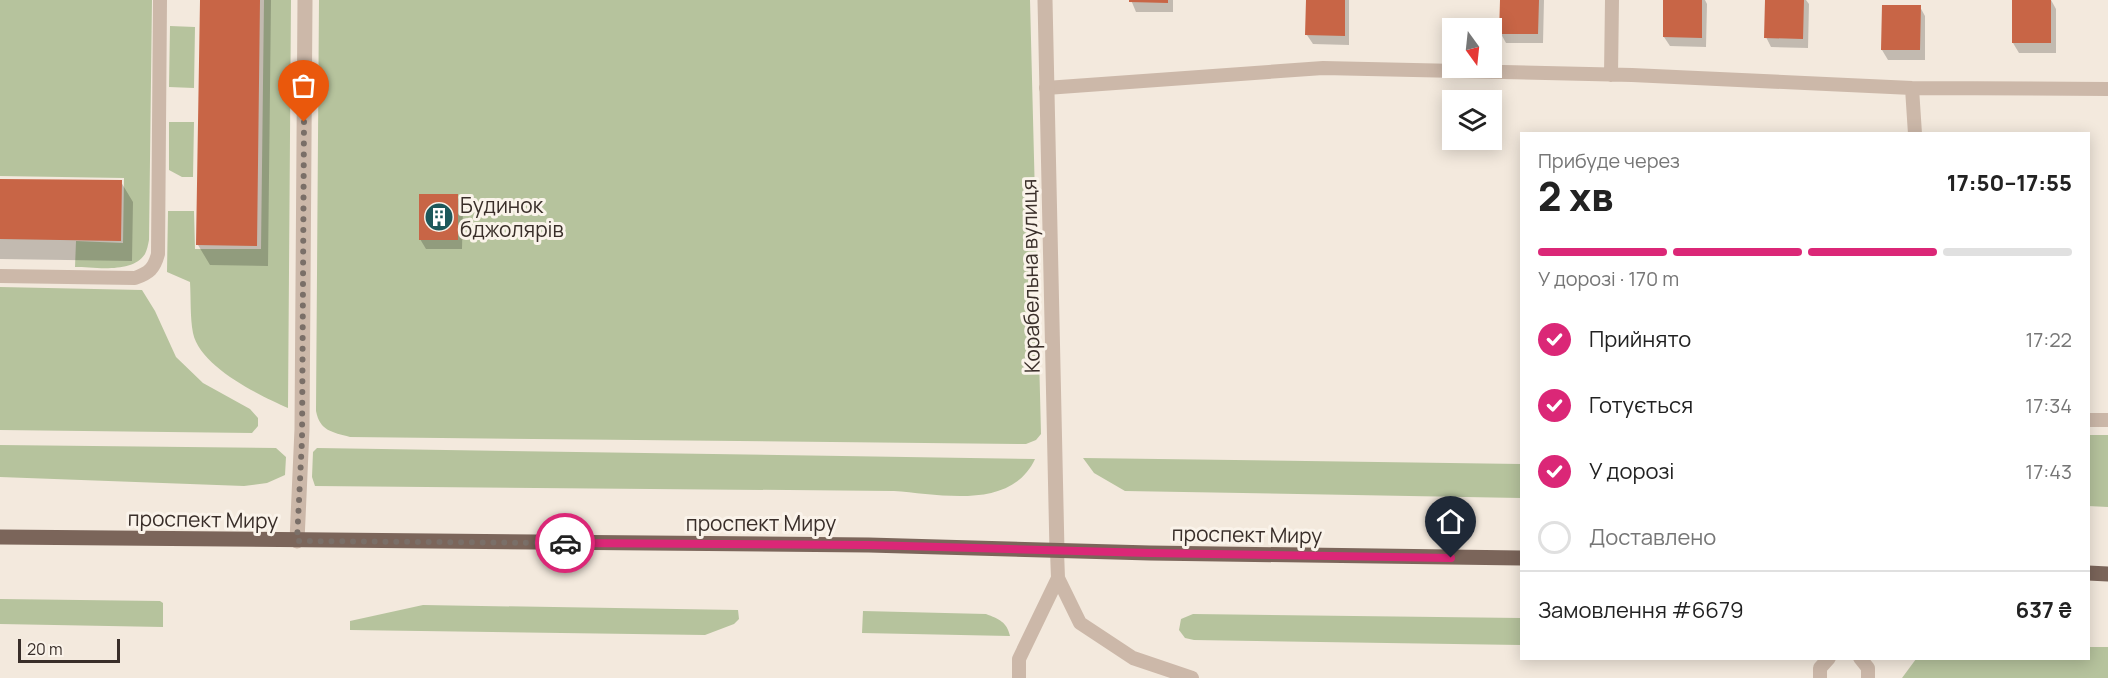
<!DOCTYPE html>
<html lang="uk">
<head>
<meta charset="utf-8">
<style>
  :root { --surface:#fff; --page:#f2f2f2; --text:#222; --muted:#767676; --line:#e0e0e0; --accent:#db2777 }
  body { margin:0; font-family:Manrope,sans-serif; background:var(--page); color:var(--text); height:100vh; display:flex; flex-direction:column; font-size:22px; white-space:nowrap }
  * { box-sizing:border-box; margin:0 }
  p { font-size:20px; color:var(--muted) }
  .icon { flex:none; width:33px; height:33px; fill:none; stroke:currentColor; stroke-width:2; stroke-linecap:round; stroke-linejoin:round }
  .map { position:relative; flex:1; overflow:hidden }
  .panel { position:absolute; left:1520px; top:132px; width:570px; height:528px; display:flex; flex-direction:column; background:var(--surface); border-radius:0px; box-shadow:0 3px 15px #0003 }
  .panel>* { flex:none }
  .needle { width:39px; rotate:165deg }
  .tools { position:absolute; left:1442px; top:18px; display:grid; gap:12px }
  .tools a { display:grid; place-items:center; width:60px; height:60px; border-radius:0px; background:var(--surface); box-shadow:0 3px 15px #0003; font-size:30px }
  .scale { position:absolute; left:18px; bottom:15px; width:102px; box-sizing:border-box; padding-left:6px; border:3px solid #392e29; border-top:0; font-size:16px; line-height:21px; white-space:nowrap; color:#392e29; -webkit-text-stroke:4px #faf3ea; paint-order:stroke }
  .pin { position:absolute; display:grid; place-items:center; width:51px; height:51px; color:#fff; margin:-62px -26px; border-radius:50% 50% 50% 0; rotate:-45deg; box-shadow:0 0 6px #0007 }
  .pin .icon { rotate:45deg }
  .courier { position:absolute; display:grid; place-items:center; width:60px; height:60px; margin:-30px; border:4px solid #db2777; border-radius:50%; background:#fff; color:#222; box-shadow:0 2px 8px #0007 }
  .headline em { font-style:normal; font-weight:800 }
  .headline div { display:flex; flex-direction:column-reverse }
  .headline { display:flex; align-items:center; justify-content:space-between; height:102px; padding:0 18px }
  h1 { font-size:39px; font-weight:800; line-height:45px }
  .bar { display:grid; grid-template-columns:repeat(4,1fr); gap:9px 6px; align-content:center; height:72px; padding:0 18px }
  .bar i { height:8px; border-radius:4px; background:var(--line) }
  .bar .current { background:var(--accent) }
  .bar p { grid-column:span 4 }
  .line { display:flex; align-items:center; gap:15px; padding:0 18px; border-top:2px solid var(--line) }
  .line div { flex:1 }
  ol { padding:0 18px; list-style:none }
  li { display:flex; align-items:center; gap:18px; height:66px }
  li p { margin-inline-start:auto }
  li .icon { padding:6px; border-radius:50%; background:var(--accent); color:#fff; stroke-width:4 }
  li:last-child { color:var(--muted) }
  li i { width:33px; height:33px; border:3px solid var(--line); border-radius:50% }
  .map>svg:first-child { display:block }
</style>
</head>
<body>
<div class="map">
<svg width="2108" height="678" viewBox="0 0 2108 678">
  <rect width="100%" height="100%" fill="#f3e9dd"/>
  <path fill="#b6c39d" d="M0 0H152L149 240C148 245 147 250 145 254 132 274 95 267 75 267L76 241 123 243 124 178 0 176Z
    M264 0H291L288 408C259 395 200 367 193 333 190 317 191 299 190 282L167 272 168 211H194L195 249H261Z
    M319 0H1030L1041 434 1036 440 1026 444 350 437C332 432 320 431 316 411Z
    M170 26 195 27 194 88 169 87Z
    M169 122H194L193 177H182L169 170Z
    M0 287 142 290 155 311 176 357 203 383 250 409 258 418V426L252 433 0 430Z
    M2088 435H2108V507L2088 506Z
    M0 445 276 448 286 457 285 475 267 483 244 486 0 477Z
    M317 448 1035 459C1011 511 939 494 894 491L315 486 312 477 313 452Z
    M1083 458 1521 464V498L1125 491 1094 473Z
    M0 599 160 601 163 603V627L0 624Z
    M423 605 738 610 739 619 734 624 705 635 350 630V621Z
    M863 611 986 614C999 619 1007 622 1010 636L862 633Z
    M1193 614 1521 618V645L1194 640 1185 638 1179 630 1181 619Z
    M2088 647H2108V678H1902L1916 659 2088 658Z"/>
  <path fill="#0003" d="M202 0H271L268 266 210 265 198 245Z
    M1131 0H1173V12H1136Z
    M1307 0H1349V45L1313 44 1307 35Z
    M1501 0H1544L1543 43H1506L1501 34Z
    M1665 0H1705L1707 4 1706 47 1670 46 1664 37Z
    M1766 0H1806L1809 4 1808 48 1771 47 1766 37Z
    M2014 0H2051L2056 9V53H2019L2013 43Z
    M1920 7 1925 16V60H1888L1882 50Z
    M0 180 121 182 133 202 132 261 0 259Z
    M457 196 463 206 462 249H426L420 239Z"/>
  <path fill="#c86546" d="M200 0H260L257 246 196 245Z
    M1129 0H1168V3L1129 2Z
    M1306 0H1345V36L1305 35Z
    M1500 0H1539L1538 34H1499Z
    M1663 0H1702V38L1663 37Z
    M1765 0H1804L1803 39 1764 38Z
    M2012 0H2051V43H2012Z
    M1882 5H1921L1920 50H1881Z
    M0 179 122 180 121 241 0 239Z
    M419 194H458V240H419Z"/>
  <g fill="none" stroke-linecap="round" stroke-linejoin="round">
    <path stroke="#ccb8a9" stroke-width="14" d="M1611 75 1612 0
      M1046 88 1323 68 1632 75 1912 88 2108 89
      M1912 88 1915 134
      M0 276 135 278C149 273 154 269 158 254L160 0
      M2088 420H2108
      M1057 551 1058 578 1080 623 1133 658 1192 678
      M1860 658 1868 668V678
      M1019 678V659L1058 578
      M1820 678V668L1829 658"/>
    <path stroke="#ccb8a9" stroke-width="15" d="M1045 0 1057 551
      M297 541 302 429 305 0"/>
    <path stroke="#7b655a" stroke-width="15" d="M0 537 869 545 1150 553 1521 558
      M2088 573 2108 574"/>
  </g>
  <g fill="none" stroke-linecap="round" stroke-linejoin="round">
    <path stroke="#7a6f68" stroke-width="6" stroke-dasharray="0 10.8" d="M304 122 302 440 297 541 565 543"/>
    <path stroke="#db2777" stroke-width="8" d="M565 543 869 545 1150 553 1451 558"/>
  </g>
  <defs>
    <g id="building-disc" transform="scale(1.5)"><circle r="9.5" fill="#1d585b" stroke="#faf3ea"/><path d="M-4-6H4V6H1V3H-1V6H-4ZM-2.5-4.3h1.7v1.8h-1.7ZM.8-4.3h1.7v1.8H.8ZM-2.5-1h1.7V.8h-1.7ZM.8-1h1.7V.8H.8Z" fill="#fff"/></g>
  </defs>
  <g fill-rule="evenodd">
    <use href="#building-disc" x="439" y="217"/>
  </g>
  <g text-anchor="middle" dominant-baseline="central" stroke-width="6" stroke-linejoin="round" paint-order="stroke">
    <g font-size="21" fill="#392e29" stroke="#faf3ea" text-anchor="start">
      <text x="460" y="205">Будинок<tspan x="460" dy="24">бджолярів</tspan></text>
    </g>
    <g font-size="21" fill="#392e29" stroke="#faf3ea">
      <text transform="translate(1030 276) rotate(-91)">Корабельна вулиця</text>
      <text transform="translate(203 519) rotate(1)">проспект Миру</text>
      <text x="761" y="523">проспект Миру</text>
      <text transform="translate(1247 534) rotate(1)">проспект Миру</text>
    </g>
  </g>
</svg>
<div class="tools">
<a><svg class="needle" viewBox="-14 -14 28 28"><path d="M0-13l5 13h-10z" fill="#e53935"/><path d="M0 13l5-13h-10z" fill="#767676"/></svg></a>
<a><svg class="icon" aria-label="layers" viewBox="0 0 24 24"><path d="M12 4l9 5-9 5-9-5zM3 14l9 5 9-5"/></svg></a>
</div>
<div class="scale">20 m</div>
<div class="pin" style="left:304px;top:122px;background:#ea580c"><svg class="icon" aria-label="bag" viewBox="0 0 24 24"><path d="M5 8h14l-1 12H6zM9 8a3 3 0 0 1 6 0"/></svg></div>
<div class="pin" style="left:1451px;top:558px;background:#1f2937"><svg class="icon" aria-label="home" viewBox="0 0 24 24"><path d="M3 11l9-7 9 7M6 9v11h12V9"/></svg></div>
<div class="courier" style="left:565px;top:543px"><svg class="icon" aria-label="car" viewBox="0 0 24 24"><path d="M5 17H2v-5l4-1 3-4h7l3 4 3 1v5h-3M9 17h6M6 11h13"/><circle cx="7" cy="17" r="2"/><circle cx="17" cy="17" r="2"/></svg></div>
<section class="panel">
<div class="headline"><div><h1>2 хв</h1><p>Прибуде через</p></div><em>17:50–17:55</em></div>
<div class="bar"><i class="current"></i><i class="current"></i><i class="current"></i><i></i><p>У дорозі · 170 m</p></div>
<ol>
<li><svg class="icon" aria-label="check" viewBox="0 0 24 24"><path d="M5 12l5 5 9-10"/></svg>Прийнято<p>17:22</p></li>
<li><svg class="icon" aria-label="check" viewBox="0 0 24 24"><path d="M5 12l5 5 9-10"/></svg>Готується<p>17:34</p></li>
<li><svg class="icon" aria-label="check" viewBox="0 0 24 24"><path d="M5 12l5 5 9-10"/></svg>У дорозі<p>17:43</p></li>
<li><i></i>Доставлено</li>
</ol>
<div class="line" style="height:78px"><div>Замовлення #6679</div><b>637 ₴</b></div>
</section>
</div>
</body>
</html>
